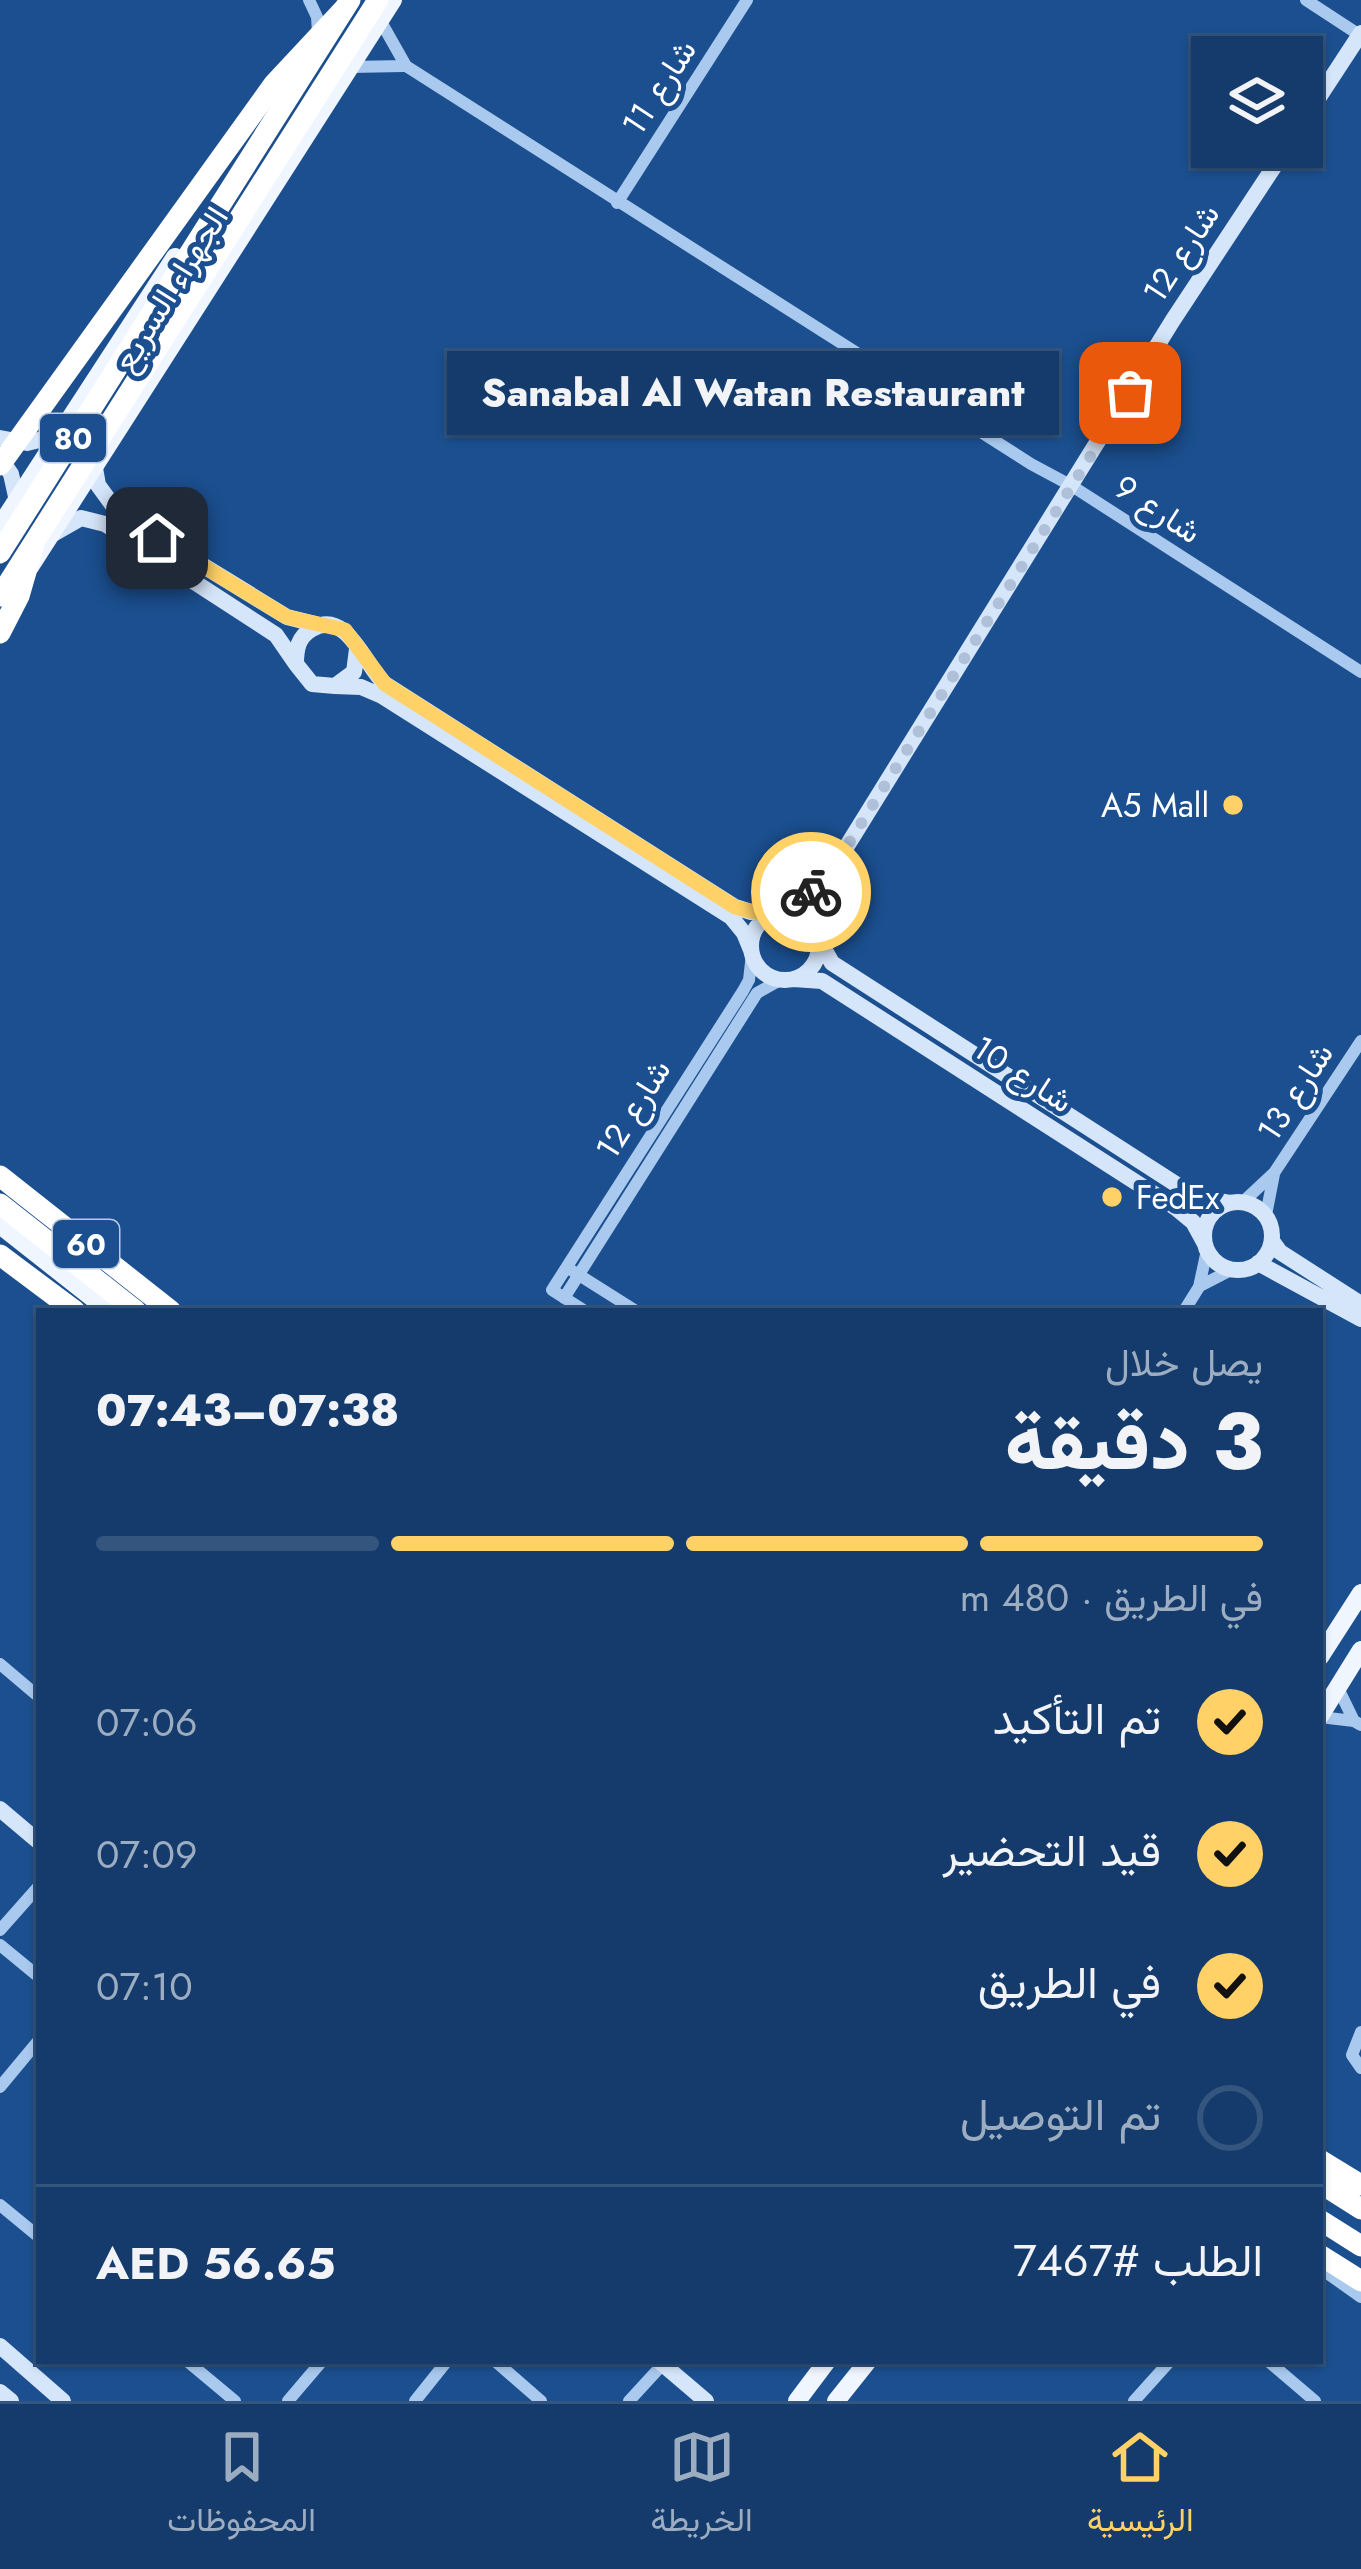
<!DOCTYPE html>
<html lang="ar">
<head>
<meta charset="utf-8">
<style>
  :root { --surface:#143b6b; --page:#214673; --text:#f1f3f6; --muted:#9dadc1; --line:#33557e; --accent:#ffd166 }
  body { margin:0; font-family:Jost,Vazirmatn,sans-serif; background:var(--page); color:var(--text); direction:rtl; height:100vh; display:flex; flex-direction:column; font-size:45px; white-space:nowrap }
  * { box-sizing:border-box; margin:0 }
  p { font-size:39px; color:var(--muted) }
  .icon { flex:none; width:66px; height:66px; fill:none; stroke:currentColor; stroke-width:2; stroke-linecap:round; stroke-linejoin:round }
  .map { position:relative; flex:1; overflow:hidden; direction:ltr }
  .side { position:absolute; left:36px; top:1308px; width:1287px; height:1056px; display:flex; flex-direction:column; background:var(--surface); border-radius:0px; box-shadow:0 3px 9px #0004,0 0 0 3px var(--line); direction:rtl }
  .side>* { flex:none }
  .controls { position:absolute; left:1191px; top:36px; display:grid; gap:24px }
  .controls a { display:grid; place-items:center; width:132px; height:132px; border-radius:0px; background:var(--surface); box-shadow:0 3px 9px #0004,0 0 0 3px var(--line); font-size:60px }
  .pin { position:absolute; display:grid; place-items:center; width:102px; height:102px; color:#fff; margin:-51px; border-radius:24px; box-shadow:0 6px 18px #0006 }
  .courier { position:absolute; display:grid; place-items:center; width:120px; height:120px; margin:-60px; border:9px solid #ffd166; border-radius:50%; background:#fff; color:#222; box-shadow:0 3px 15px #0007 }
  .bubble { position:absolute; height:84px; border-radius:0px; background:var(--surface); box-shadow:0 3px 9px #0004,0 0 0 3px var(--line); font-size:39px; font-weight:800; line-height:84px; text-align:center; direction:rtl }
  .summary em { font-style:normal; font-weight:800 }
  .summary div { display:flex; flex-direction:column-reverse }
  .summary { display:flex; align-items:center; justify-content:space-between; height:204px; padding:0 60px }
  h1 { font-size:78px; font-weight:800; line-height:90px }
  .bar { display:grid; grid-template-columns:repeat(4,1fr); gap:18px 12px; align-content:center; height:144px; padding:0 60px }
  .bar i { height:15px; border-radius:9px; background:var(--line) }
  .bar .current { background:var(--accent) }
  .bar p { grid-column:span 4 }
  .line { display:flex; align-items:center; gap:30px; padding:0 60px; border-top:3px solid var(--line) }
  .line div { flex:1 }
  ol { padding:0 60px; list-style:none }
  li { display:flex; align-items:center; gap:36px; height:132px }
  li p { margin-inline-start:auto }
  li .icon { padding:12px; border-radius:50%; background:var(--accent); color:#111; stroke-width:4 }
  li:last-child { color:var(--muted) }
  li i { width:66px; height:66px; border:6px solid var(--line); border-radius:50% }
  .menu { display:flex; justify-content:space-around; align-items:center; height:168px; border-top:3px solid var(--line); background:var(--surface); font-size:33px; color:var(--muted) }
  .menu a { display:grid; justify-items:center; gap:6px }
  .menu .current { color:var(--accent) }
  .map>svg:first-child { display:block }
</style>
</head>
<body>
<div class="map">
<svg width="1361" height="2401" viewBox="0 0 1361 2401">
  <rect width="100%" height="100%" fill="#1b4f8f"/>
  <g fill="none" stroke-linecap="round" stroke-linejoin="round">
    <path stroke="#a9c9ee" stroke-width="12" d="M309 0 317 17 318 33
      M1306 0 1361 36
      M380 20 406 66 1031 464 1072 486 1361 672
      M350 67 404 66
      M617 203 747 0
      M1243 1202 1274 1173 1361 1041
      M1266 1215 1274 1174
      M571 1270 636 1311
      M1200 1286 1233 1269
      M564 1298 757 993 780 980
      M585 1311 552 1290 743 991 749 980 752 954
      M1184 1311 1199 1287 1207 1250
      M0 1664 39 1697
      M1338 1688 1354 1721
      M1320 1717 1354 1721 1361 1725
      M0 1930 39 1886
      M0 1945 39 1977
      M1361 2032 1352 2055 1361 2068
      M0 2087 39 2040
      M0 2205 39 2237
      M1320 2268 1361 2297
      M187 2361 235 2401
      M495 2361 541 2401
      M1268 2361 1315 2401
      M288 2401 322 2361
      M415 2401 447 2361
      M629 2401 663 2364
      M1134 2401 1170 2361"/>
    <path stroke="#d6e6fa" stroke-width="16" d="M1302 123 1361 33
      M0 438 27 443 59 435
      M0 458 11 474 17 501
      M95 468 98 485 119 514 287 617 319 625
      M53 534 81 518 105 524 276 635 296 664
      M357 649 354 672 335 686 312 684 296 664C296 649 298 637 312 629 347 608 365 666 385 684L735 907 751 912 777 913
      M335 686 361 687 382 696 731 917 744 933 751 950
      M751 946a34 34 0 1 1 68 0a34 34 0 1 1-68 0Z
      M813 926 824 883 1173 320 1287 147
      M818 938 832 963 1185 1190 1206 1199 1230 1203
      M794 979 822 981 1176 1208 1193 1222 1205 1244
      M1204 1236a34 34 0 1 1 68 0a34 34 0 1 1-68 0Z
      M1272 1241 1280 1252 1361 1304
      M1258 1263 1361 1319
      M0 1809 39 1842
      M0 2346 63 2401
      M659 2361 706 2401
      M0 2392 11 2401"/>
    <path stroke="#f0f6ff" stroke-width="18" d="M0 526 175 257
      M30 567 393 0
      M0 1225 109 1311
      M1320 1657 1361 1593
      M1320 1716 1361 1650
      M797 2401 827 2361
      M836 2401 868 2361"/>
    <path stroke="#fff" stroke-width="21" d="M0 553 350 0
      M0 596 378 0
      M0 1176 171 1311
      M0 1204 136 1311
      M0 1255 75 1311
      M1320 2160 1361 2185
      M1320 2183 1361 2209
      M1320 2220 1361 2246
      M1320 2255 1361 2281"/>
    <path stroke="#fff" stroke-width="21" d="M0 465 274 84 344 9
      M0 633 19 596 34 544"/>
  </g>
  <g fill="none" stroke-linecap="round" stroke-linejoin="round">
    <path stroke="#afc1d8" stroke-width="12" stroke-dasharray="0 21.6" d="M811 892 824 883 1130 393"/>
    <path stroke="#ffd166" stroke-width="15" d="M157 538 287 617 345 630 385 684 735 907C768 918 785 911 811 892"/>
  </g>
  <g fill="#ffd166" stroke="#1b4f8f" stroke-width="4.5">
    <circle cx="1233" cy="805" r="12"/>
    <circle cx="1112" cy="1197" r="12"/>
  </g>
  <g text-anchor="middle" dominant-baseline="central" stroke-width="10" stroke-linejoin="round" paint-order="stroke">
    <g fill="#1b4f8f" stroke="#bbcadd" stroke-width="3">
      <rect x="40" y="414" width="66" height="48" rx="9"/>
      <rect x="53" y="1220" width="66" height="48" rx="9"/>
    </g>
    <g font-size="30" font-weight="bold" fill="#fff">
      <text x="73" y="438">80</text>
      <text x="86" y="1244">60</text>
    </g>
    <g font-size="33" fill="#fff" stroke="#1b4f8f">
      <text transform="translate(659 87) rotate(-57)">شارع 11</text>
      <text transform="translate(1181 253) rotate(-57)">شارع 12</text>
      <text transform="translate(170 289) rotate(-58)">الجهراء السريع</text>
      <text transform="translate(1158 509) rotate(33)">شارع 9</text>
      <text transform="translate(1023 1074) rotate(33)">شارع 10</text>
      <text transform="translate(1295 1092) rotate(-57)">شارع 13</text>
      <text transform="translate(633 1109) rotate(-58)">شارع 12</text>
    </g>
    <g font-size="33" fill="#fff" stroke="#1b4f8f" text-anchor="end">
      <text x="1209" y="805">A5 Mall</text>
      <text x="1136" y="1197" text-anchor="start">FedEx</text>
    </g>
  </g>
</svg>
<div class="controls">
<a><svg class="icon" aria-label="layers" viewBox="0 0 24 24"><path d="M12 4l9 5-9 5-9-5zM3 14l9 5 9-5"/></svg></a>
</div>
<div class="pin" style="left:1130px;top:393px;background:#ea580c"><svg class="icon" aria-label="bag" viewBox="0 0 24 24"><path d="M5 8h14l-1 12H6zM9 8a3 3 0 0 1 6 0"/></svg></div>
<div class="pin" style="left:157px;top:538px;background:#1f2937"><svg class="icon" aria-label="home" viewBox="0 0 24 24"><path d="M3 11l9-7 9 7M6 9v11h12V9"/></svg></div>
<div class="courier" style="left:811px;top:892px"><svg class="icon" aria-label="bike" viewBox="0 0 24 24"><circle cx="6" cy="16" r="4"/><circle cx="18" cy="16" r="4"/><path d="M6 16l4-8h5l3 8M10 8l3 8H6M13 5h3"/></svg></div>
<div class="bubble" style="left:447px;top:351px;width:612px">Sanabal Al Watan Restaurant</div>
<section class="side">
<div class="summary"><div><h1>3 دقيقة</h1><p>يصل خلال</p></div><em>07:38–07:43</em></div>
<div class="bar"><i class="current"></i><i class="current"></i><i class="current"></i><i></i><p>في الطريق · 480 m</p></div>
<ol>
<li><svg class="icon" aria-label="check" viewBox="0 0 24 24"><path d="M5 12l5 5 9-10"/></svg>تم التأكيد<p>07:06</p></li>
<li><svg class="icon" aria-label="check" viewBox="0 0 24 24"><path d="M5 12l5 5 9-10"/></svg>قيد التحضير<p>07:09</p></li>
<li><svg class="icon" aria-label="check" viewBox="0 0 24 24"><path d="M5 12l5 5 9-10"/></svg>في الطريق<p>07:10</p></li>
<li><i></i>تم التوصيل</li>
</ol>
<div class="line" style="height:156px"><div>الطلب #7467</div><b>AED 56.65</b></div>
</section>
</div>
<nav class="menu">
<a class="current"><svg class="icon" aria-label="home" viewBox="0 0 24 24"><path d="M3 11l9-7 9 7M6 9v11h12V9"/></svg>الرئيسية</a>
<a><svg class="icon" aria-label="map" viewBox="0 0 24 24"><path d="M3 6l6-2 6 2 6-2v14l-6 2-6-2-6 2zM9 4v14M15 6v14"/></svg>الخريطة</a>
<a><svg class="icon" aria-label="saved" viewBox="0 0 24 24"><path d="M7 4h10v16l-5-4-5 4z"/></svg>المحفوظات</a>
</nav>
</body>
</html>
